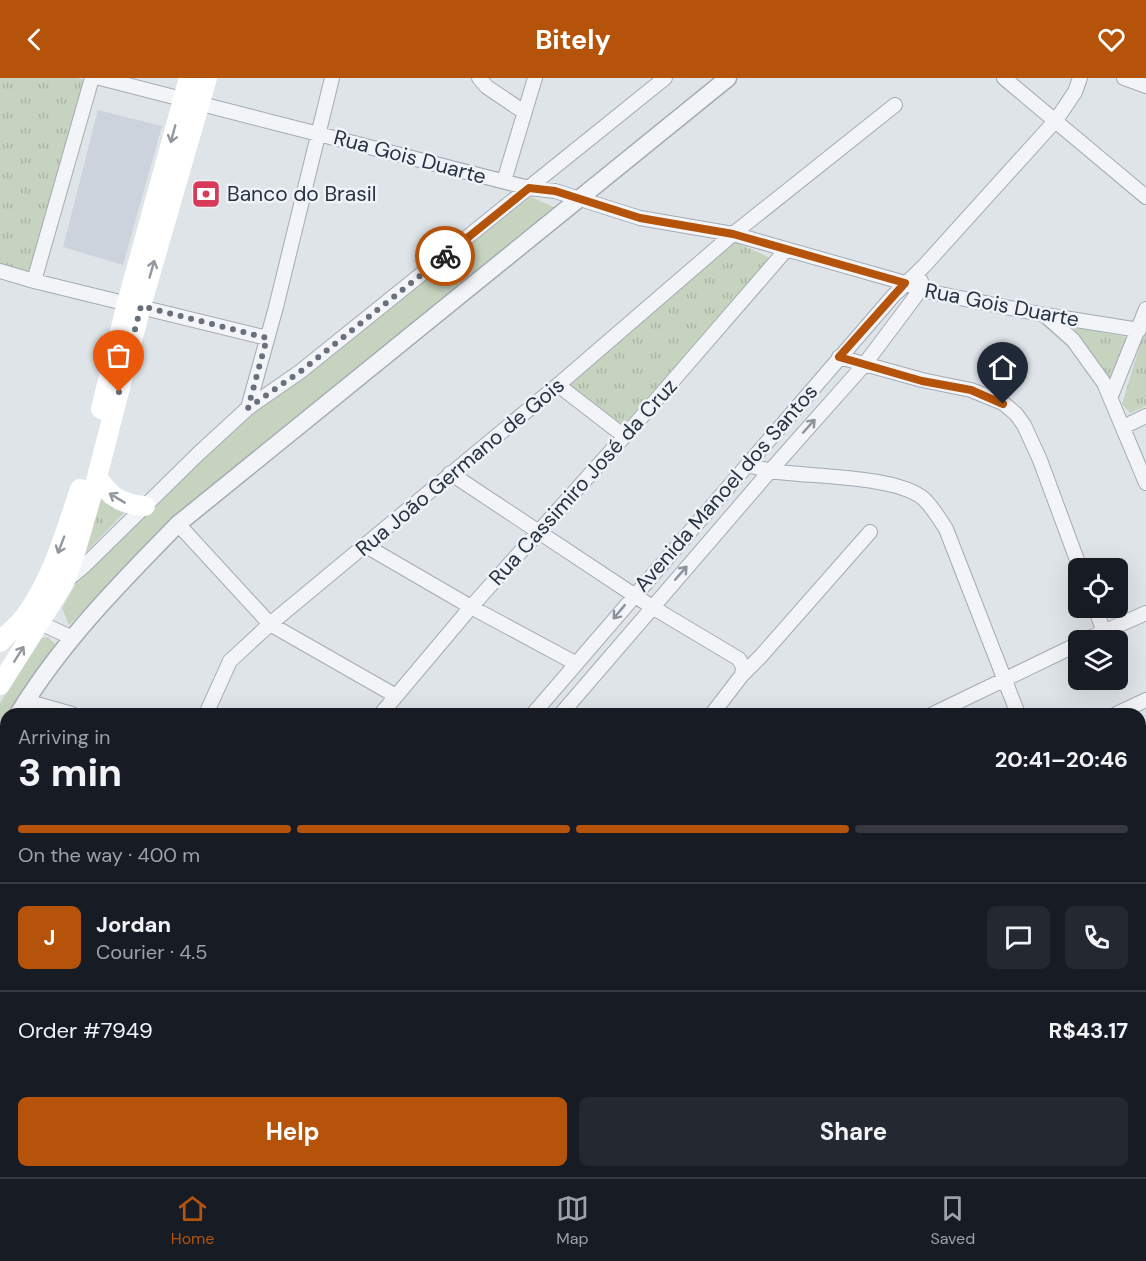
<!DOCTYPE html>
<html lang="en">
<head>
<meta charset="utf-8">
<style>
  :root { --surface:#171b24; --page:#242831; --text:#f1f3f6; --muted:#9ea1a6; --line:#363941; --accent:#b45309 }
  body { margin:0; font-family:"DM Sans",sans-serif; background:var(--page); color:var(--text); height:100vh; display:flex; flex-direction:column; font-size:22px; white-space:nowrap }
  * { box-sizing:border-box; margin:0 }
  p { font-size:20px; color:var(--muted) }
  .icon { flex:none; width:33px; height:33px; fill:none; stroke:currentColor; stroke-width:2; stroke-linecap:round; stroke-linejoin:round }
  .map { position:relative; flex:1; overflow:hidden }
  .sheet { position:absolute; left:0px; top:630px; width:1146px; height:470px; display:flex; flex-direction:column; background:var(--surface); border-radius:18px 18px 0 0; box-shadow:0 6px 24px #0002 }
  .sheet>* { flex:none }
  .tools { position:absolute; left:1068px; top:480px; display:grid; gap:12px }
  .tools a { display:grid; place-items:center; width:60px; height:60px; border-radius:9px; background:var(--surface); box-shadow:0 6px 24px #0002; font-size:30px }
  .pin { position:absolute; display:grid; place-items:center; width:51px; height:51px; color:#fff; margin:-62px -26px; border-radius:50% 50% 50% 0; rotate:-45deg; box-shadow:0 0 6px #0007 }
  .pin .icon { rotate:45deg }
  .courier { position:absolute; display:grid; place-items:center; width:60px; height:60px; margin:-30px; border:4px solid #b45309; border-radius:50%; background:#fff; color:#222; box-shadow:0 2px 8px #0007 }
  .overview em { font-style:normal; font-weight:700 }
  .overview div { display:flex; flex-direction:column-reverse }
  .overview { display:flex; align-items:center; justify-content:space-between; height:102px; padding:0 18px }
  h1 { font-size:39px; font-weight:700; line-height:45px }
  .bar { display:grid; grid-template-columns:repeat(4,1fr); gap:9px 6px; align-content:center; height:72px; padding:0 18px }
  .bar i { height:8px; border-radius:4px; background:var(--line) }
  .bar .selected { background:var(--accent) }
  .bar p { grid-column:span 4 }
  .line { display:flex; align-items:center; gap:15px; padding:0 18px; border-top:2px solid var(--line) }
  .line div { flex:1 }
  .round { display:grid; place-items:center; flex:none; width:63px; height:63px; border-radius:9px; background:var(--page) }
  .primary-button { display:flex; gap:12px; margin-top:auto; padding:12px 18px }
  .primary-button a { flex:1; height:69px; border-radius:9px; background:var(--accent); color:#fff; font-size:24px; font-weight:700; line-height:69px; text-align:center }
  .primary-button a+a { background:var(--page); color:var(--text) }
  header { display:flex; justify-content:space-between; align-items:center; height:78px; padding:0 18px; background:var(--accent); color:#fff; font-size:27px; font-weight:700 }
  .tabs { display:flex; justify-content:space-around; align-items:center; height:84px; border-top:2px solid var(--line); background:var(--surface); font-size:16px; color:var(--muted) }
  .tabs a { display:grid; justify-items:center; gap:3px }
  .tabs .selected { color:var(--accent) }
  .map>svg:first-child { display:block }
</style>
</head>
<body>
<header><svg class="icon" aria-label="back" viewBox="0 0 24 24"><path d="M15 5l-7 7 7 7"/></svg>Bitely<svg class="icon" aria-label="heart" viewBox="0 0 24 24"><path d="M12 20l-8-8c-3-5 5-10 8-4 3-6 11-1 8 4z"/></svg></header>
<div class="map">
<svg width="1146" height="1099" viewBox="0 0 1146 1099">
  <defs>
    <pattern id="park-tufts" width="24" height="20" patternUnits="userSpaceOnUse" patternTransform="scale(1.5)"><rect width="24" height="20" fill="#c6d4bf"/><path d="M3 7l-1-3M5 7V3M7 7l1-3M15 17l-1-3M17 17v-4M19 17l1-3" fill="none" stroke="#aab6a5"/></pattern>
  </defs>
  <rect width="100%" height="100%" fill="#dfe4e9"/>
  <path fill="#cdd3dc" d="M98 32 162 48 123 187 63 169Z"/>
  <path fill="#c6d4bf" d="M531 119 556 130 168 448 69 547 62 530 76 505 205 377 241 346Z
    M48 559 55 566 11 636H6V643L0 653V625L42 560Z"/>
  <path fill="url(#park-tufts)" d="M0 0H77L93 4 40 199 0 188Z
    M731 162 777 183 625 350 562 305Z
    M1040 245 1091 252 1127 259 1117 291 1109 304Z
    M1146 247V328L1130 335 1122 326Z
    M97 416 105 425 125 434 82 478Z"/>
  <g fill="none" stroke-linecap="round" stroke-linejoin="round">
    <g stroke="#a4abb4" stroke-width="9">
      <path id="service" d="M0 792 6 793"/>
    </g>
    <g stroke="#a4abb4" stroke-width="16">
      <path id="minor" d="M100 0 529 110 555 113 640 140 733 156 905 205 920 212 1045 237 1139 252
        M479 0 487 9 524 34
        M1004 0 1146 119
        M1124 0 1146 8
        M504 103 535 0
        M0 193 34 203 92 0
        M34 203 267 260
        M1045 237 1073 262 1104 305 1146 405
        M839 279 922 302 971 312 1003 325 1016 336 1024 347 1040 382 1080 490
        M558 307 624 358
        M1111 318 1146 231
        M248 330 276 229 332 0
        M1123 349 1146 338
        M748 387C755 389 763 391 770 393 808 399 897 397 924 421 933 430 939 440 946 451L1018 636
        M450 395 652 529 739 581 743 589 742 597 712 636
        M178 446 270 546 396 618
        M366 468 471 529 575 585
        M65 504 84 488 198 376 248 330 301 293 665 0
        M1095 530 1104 554
        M31 541 73 560
        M1085 562 1146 535
        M742 597 761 578 870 454
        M26 623 72 636
        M206 636 230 583 270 546 558 307 733 156 895 27
        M381 636 471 529 638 343 786 172
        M533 636 893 218 924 188 1056 42 1075 14 1080 0
        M561 636 770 393 864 287 909 227 920 212 921 203
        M933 636 1078 566
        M1116 636 1146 622
        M1140 809 1146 811
        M0 822 6 826
        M0 967 6 958
        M0 995 6 1001
        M172 1094 180 1099
        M449 1094 458 1099"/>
    </g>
    <g stroke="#a4abb4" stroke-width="19">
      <path id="tertiary" d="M18 636C61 565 120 505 178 446L728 0
        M0 665 6 655"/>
    </g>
    <use href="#service" stroke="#f2f4f7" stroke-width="7"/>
    <use href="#minor" stroke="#f2f4f7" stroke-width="14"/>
    <use href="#tertiary" stroke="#f2f4f7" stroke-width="16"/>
    <path stroke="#fff" stroke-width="20" d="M101 331 127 225 189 0
      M97 399C111 419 120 426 145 428
      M0 564C8 555 19 547 26 537 53 499 65 455 80 411
      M0 607 64 505 75 475 97 399 141 228 207 0"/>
  </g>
  <defs><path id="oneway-shaft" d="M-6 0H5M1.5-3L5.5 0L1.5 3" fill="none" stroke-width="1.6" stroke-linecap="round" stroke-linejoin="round" transform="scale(1.5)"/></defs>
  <g stroke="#9398a0">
    <use href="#oneway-shaft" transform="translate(173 56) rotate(105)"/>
    <use href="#oneway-shaft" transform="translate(152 191) rotate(-74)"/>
    <use href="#oneway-shaft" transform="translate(117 420) rotate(-149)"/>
    <use href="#oneway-shaft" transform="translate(61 467) rotate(111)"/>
    <use href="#oneway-shaft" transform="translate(19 576) rotate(-58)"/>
  </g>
  <g stroke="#8c939c">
    <use href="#oneway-shaft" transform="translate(809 348) rotate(-48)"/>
    <use href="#oneway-shaft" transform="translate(681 495) rotate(-49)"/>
    <use href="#oneway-shaft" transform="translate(619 534) rotate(130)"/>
  </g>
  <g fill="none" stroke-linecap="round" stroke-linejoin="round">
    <path stroke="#67707c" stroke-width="6" stroke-dasharray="0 10.8" d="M119 314 141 228 267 260 248 330 301 293 445 178"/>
    <path stroke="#b45309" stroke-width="8" d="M445 178 529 110 555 113 640 140 733 156 905 205 839 279 922 303 971 312 1003 326"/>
  </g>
  <defs>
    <g id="bank-square" transform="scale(1.5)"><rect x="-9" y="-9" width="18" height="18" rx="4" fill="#d83a5a" stroke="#eff2f7"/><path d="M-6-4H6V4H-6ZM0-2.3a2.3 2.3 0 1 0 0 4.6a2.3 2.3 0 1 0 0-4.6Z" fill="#fff"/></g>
  </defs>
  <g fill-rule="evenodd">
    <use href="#bank-square" x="206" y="116"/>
  </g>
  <g text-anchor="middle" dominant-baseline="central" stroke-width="5" stroke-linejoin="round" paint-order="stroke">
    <g font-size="21" fill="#273242" stroke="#eff2f7">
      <text transform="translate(410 79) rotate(15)">Rua Gois Duarte</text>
      <text transform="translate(1002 227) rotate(11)">Rua Gois Duarte</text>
      <text transform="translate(460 389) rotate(-40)">Rua João Germano de Gois</text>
      <text transform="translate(583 404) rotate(-48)">Rua Cassimiro José da Cruz</text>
      <text transform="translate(726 410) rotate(-49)">Avenida Manoel dos Santos</text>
    </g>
    <g font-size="21" fill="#273242" stroke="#eff2f7" text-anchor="start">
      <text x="227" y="116">Banco do Brasil</text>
    </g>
  </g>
</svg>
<div class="tools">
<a><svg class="icon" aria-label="locate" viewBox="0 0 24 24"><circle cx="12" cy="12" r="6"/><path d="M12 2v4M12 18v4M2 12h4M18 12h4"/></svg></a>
<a><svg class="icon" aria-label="layers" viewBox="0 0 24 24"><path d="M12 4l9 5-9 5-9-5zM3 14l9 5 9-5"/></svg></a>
</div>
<div class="pin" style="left:119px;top:314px;background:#ea580c"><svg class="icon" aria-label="bag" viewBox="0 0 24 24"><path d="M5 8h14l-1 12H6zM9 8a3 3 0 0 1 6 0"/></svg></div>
<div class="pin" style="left:1003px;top:326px;background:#1f2937"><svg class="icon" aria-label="home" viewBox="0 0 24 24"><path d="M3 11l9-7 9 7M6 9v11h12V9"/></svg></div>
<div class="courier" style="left:445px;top:178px"><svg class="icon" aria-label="bike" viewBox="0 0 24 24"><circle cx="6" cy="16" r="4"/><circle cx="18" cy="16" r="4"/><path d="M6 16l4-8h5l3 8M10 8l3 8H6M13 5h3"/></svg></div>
<section class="sheet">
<div class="overview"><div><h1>3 min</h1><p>Arriving in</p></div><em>20:41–20:46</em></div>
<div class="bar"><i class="selected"></i><i class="selected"></i><i class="selected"></i><i></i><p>On the way · 400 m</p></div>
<div class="line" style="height:108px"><b class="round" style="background:var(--accent);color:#fff">J</b><div><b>Jordan</b><p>Courier · 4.5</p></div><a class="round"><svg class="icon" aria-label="chat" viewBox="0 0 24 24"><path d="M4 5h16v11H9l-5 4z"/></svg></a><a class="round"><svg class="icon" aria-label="phone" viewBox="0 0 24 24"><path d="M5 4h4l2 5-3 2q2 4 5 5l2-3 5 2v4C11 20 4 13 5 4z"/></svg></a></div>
<div class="line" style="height:78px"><div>Order #7949</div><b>R$43.17</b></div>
<div class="primary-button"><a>Help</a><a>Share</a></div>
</section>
</div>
<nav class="tabs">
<a class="selected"><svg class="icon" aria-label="home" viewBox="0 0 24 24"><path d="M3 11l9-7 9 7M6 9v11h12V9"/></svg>Home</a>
<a><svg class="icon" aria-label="map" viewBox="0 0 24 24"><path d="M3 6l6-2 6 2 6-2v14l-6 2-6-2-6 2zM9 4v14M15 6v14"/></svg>Map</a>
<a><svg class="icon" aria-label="saved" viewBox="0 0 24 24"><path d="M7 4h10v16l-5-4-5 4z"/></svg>Saved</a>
</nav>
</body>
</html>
